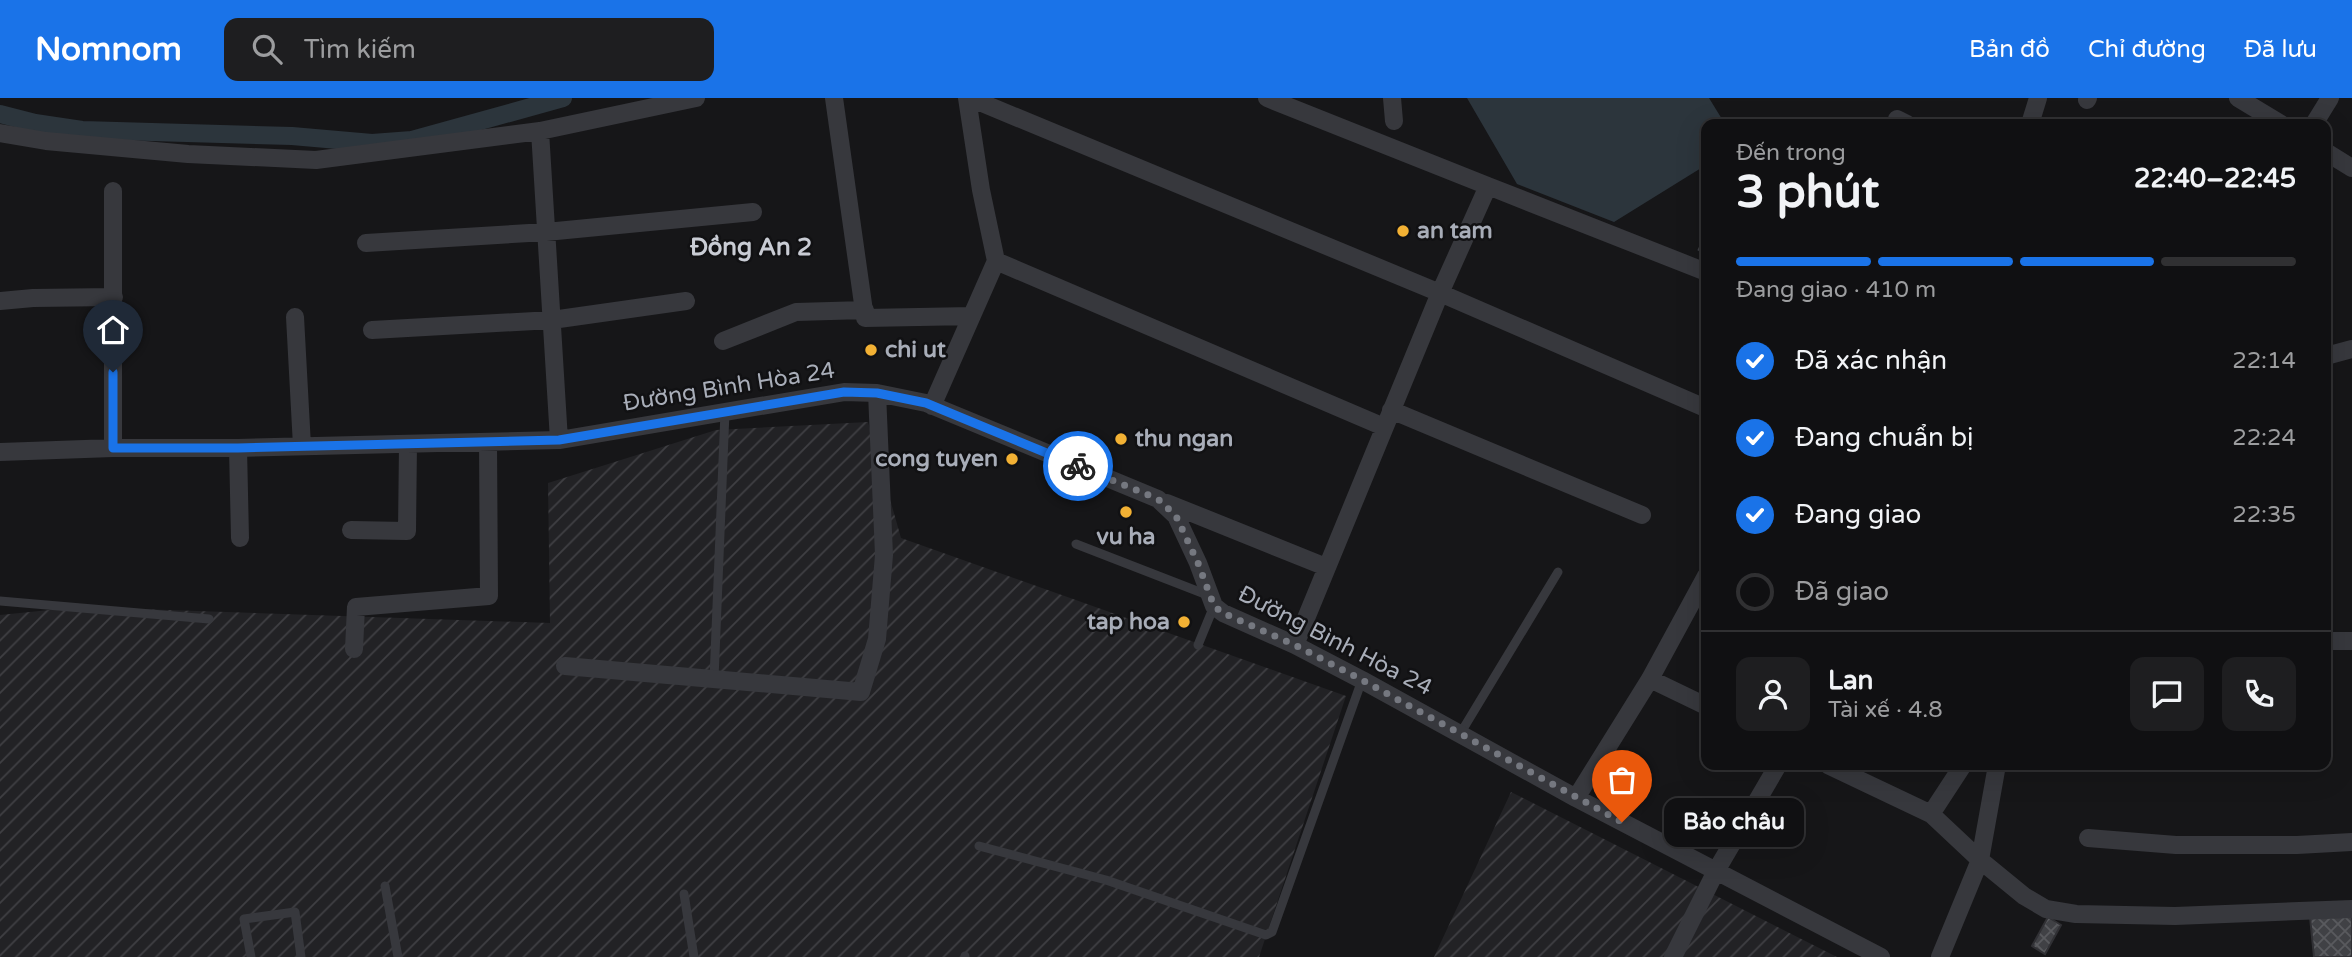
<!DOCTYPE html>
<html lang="vi">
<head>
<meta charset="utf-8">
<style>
  :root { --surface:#101012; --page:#1e1e20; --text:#f1f3f6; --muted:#9c9d9f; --line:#303032; --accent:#1a73e8 }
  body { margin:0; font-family:"Varela Round",sans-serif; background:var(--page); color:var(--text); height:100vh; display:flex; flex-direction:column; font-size:26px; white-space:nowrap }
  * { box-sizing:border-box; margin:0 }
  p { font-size:23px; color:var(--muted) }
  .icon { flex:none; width:38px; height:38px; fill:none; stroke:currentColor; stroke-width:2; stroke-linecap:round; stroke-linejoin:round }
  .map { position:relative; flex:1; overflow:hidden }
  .drawer { position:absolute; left:1701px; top:21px; width:630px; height:651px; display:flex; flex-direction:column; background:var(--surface); border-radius:14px; box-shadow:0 7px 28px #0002,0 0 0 2px var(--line) }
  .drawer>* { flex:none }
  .pin { position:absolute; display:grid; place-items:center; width:60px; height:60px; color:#fff; margin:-72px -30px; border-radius:50% 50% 50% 0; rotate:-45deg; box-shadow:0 0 7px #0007 }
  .pin .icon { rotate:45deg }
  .courier { position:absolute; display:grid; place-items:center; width:70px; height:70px; margin:-35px; border:5px solid #1a73e8; border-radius:50%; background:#fff; color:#222; box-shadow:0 2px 9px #0007 }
  .bubble { position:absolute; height:49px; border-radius:14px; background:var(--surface); box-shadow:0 7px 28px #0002,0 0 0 2px var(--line); font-size:23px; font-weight:700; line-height:49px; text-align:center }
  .summary em { font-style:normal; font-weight:700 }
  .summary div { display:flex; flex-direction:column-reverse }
  .summary { display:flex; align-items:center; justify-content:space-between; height:119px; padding:0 35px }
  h1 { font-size:46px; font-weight:700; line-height:52px }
  .bar { display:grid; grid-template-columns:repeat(4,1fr); gap:10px 7px; align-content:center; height:84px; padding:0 35px }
  .bar i { height:9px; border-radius:5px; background:var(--line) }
  .bar .current { background:var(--accent) }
  .bar p { grid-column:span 4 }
  .line { display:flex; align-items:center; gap:18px; padding:0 35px; border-top:2px solid var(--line) }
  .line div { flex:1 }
  .round { display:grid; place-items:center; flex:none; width:74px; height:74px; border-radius:14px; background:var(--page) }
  ol { padding:0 35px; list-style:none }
  li { display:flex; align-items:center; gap:21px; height:77px }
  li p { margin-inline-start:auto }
  li .icon { padding:7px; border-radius:50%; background:var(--accent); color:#fff; stroke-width:4 }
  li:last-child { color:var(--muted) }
  li i { width:38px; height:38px; border:4px solid var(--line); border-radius:50% }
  header { display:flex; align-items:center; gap:42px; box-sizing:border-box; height:98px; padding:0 35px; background:var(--accent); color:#fff }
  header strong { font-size:33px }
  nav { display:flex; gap:38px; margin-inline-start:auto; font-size:24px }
  .search { width:490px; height:63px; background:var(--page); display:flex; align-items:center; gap:18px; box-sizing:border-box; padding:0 24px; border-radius:14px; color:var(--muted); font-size:26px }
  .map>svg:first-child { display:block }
</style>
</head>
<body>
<header>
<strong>Nomnom</strong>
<div class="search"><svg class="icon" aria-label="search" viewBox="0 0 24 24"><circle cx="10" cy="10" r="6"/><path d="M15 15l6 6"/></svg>Tìm kiếm</div>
<nav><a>Bản đồ</a><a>Chỉ đường</a><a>Đã lưu</a></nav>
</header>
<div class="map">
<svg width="2352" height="859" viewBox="0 0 2352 859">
  <defs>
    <pattern id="industrial-furrows" width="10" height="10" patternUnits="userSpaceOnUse" patternTransform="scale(1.75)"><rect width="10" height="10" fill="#222225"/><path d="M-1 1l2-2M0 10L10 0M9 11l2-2" fill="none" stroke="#3f3f43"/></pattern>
    <pattern id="building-cross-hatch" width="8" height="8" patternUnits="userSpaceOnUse" patternTransform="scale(1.75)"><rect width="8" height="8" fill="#404145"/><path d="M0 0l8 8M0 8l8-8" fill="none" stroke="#595a5e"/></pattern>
  </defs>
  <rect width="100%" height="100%" fill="#161618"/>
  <path fill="url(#industrial-furrows)" d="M868 324 901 440 1346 598 1259 859H0V517L79 509 550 525 548 385 716 332Z
    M1511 694 1837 859H1434Z"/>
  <path fill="#2c353c" d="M1467 0H1709L1725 26H1706V67L1614 124 1517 86Z"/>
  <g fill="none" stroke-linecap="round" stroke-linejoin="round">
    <path stroke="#2c353c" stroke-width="18" d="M0 16 35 25 82 32 292 38 372 45 412 42 563 0"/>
  </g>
  <path fill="url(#building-cross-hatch)" stroke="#303034" stroke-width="2" d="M2352 816V859H2314L2310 819Z
    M2048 819 2061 827 2045 856 2032 848Z"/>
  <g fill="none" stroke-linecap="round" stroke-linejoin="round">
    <path stroke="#3d3f44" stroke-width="3.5" stroke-dasharray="3.5 5" stroke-linecap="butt" d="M1699 153 1706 138"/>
    <path stroke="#37383d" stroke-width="9" d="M1076 446 1210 498
      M0 503 209 521
      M1198 547 1214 508
      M714 581 725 314
      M1460 636 1558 474
      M979 748 1106 782 1266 837 1272 834 1362 582
      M385 788 398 859
      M684 796 694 859
      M965 858V859
      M251 859 244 821 295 814 301 859"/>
    <path stroke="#37383d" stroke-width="18" d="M834 0 865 220 972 218
      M967 0 981 92 996 163
      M970 0 1440 195 1703 309
      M1267 0 1488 88 1440 195 1295 547
      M1392 0 1394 23
      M2238 0 2281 26
      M2087 2 2088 0
      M1897 21 1907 26
      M2030 26 2038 0
      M2314 26 2330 0
      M540 33 559 342
      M0 35 46 43 188 56 316 62 540 33 696 0
      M2326 54 2352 70
      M1488 88 1706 174
      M366 145 546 134 753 114
      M0 203 33 200 114 199
      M295 219 302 348
      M372 232 552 222 686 203
      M723 243 796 214 865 212
      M2326 258 2352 251
      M932 308 996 163 1384 329
      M1391 312 1642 417
      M113 350V93
      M238 350 240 440
      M0 354 113 350H238L559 342 844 294 877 295 926 305 1158 401 1176 418 1198 465 1214 508 1223 515 1295 547 1362 582 1576 700 1881 859
      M1167 405 1326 469
      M351 432 407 433 408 346
      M2326 543H2352
      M354 551 356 509 489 498 488 344
      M565 568 861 594 877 541 884 457 877 295
      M1650 581 1706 608
      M1828 667 1931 716 1980 762 2024 798 2046 811 2076 816 2175 818 2352 811
      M1576 700 1650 581 1706 478
      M1931 716 1963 667
      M2088 740 2176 747H2297L2352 744
      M1673 859 1716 773 1778 667
      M1940 859 1980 762 1997 667"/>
  </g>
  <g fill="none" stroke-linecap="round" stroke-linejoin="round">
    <path stroke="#757880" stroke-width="7" stroke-dasharray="0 12.6" d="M1078 368 1158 401 1176 418 1198 465 1214 508 1223 515 1295 547 1362 582 1622 724"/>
    <path stroke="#1a73e8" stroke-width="9" d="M113 274V350H238L559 342 844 294 877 295 926 305 1078 368"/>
  </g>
  <g fill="#f2b134" stroke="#111113" stroke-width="2.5">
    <circle cx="1403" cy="133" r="7"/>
    <circle cx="871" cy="252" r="7"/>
    <circle cx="1121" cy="341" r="7"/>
    <circle cx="1012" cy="361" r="7"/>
    <circle cx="1126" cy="414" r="7"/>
    <circle cx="1184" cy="524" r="7"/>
  </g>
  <g text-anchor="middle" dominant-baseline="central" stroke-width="5" stroke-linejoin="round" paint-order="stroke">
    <g font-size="23" font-weight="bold" fill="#a8adb8" stroke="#111113" text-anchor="start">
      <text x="1417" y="133">an tam</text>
      <text x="885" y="252">chi ut</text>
      <text x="1135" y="341">thu ngan</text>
      <text x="998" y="361" text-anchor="end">cong tuyen</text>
      <text x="1126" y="439" text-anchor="middle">vu ha</text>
      <text x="1170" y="524" text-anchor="end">tap hoa</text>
    </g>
    <g font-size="23" fill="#a8adb8" stroke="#111113">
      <text transform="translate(729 289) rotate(-9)">Đường Bình Hòa 24</text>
      <text transform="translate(1335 543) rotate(27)">Đường Bình Hòa 24</text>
    </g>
    <g font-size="24" font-weight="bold" fill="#c9ccd4" stroke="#111113">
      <text x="751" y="149">Đồng An 2</text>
    </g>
  </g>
</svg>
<div class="pin" style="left:1622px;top:724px;background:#ea580c"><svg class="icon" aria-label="bag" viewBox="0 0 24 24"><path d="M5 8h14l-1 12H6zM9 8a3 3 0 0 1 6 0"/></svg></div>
<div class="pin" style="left:113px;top:274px;background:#1f2937"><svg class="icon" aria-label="home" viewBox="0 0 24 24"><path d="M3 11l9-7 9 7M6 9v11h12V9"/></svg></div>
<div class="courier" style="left:1078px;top:368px"><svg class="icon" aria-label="bike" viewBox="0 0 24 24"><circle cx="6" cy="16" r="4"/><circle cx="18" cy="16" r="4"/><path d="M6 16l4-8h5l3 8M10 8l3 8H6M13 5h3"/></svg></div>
<div class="bubble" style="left:1664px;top:700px;width:140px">Bảo châu</div>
<section class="drawer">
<div class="summary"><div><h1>3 phút</h1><p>Đến trong</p></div><em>22:40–22:45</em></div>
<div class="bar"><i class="current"></i><i class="current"></i><i class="current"></i><i></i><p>Đang giao · 410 m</p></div>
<ol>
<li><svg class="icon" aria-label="check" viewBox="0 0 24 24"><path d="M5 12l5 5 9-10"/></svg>Đã xác nhận<p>22:14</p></li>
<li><svg class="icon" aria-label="check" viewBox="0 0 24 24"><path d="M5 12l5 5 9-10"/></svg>Đang chuẩn bị<p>22:24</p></li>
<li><svg class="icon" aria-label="check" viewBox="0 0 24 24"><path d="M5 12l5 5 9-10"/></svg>Đang giao<p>22:35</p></li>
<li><i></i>Đã giao</li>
</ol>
<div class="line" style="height:126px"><a class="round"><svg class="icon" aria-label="person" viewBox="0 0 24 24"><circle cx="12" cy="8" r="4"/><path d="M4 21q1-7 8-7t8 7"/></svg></a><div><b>Lan</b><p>Tài xế · 4.8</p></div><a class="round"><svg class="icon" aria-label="chat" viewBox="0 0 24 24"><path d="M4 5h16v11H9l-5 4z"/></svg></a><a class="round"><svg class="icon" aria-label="phone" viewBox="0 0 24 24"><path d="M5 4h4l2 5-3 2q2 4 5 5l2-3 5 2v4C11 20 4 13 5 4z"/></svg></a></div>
</section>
</div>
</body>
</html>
